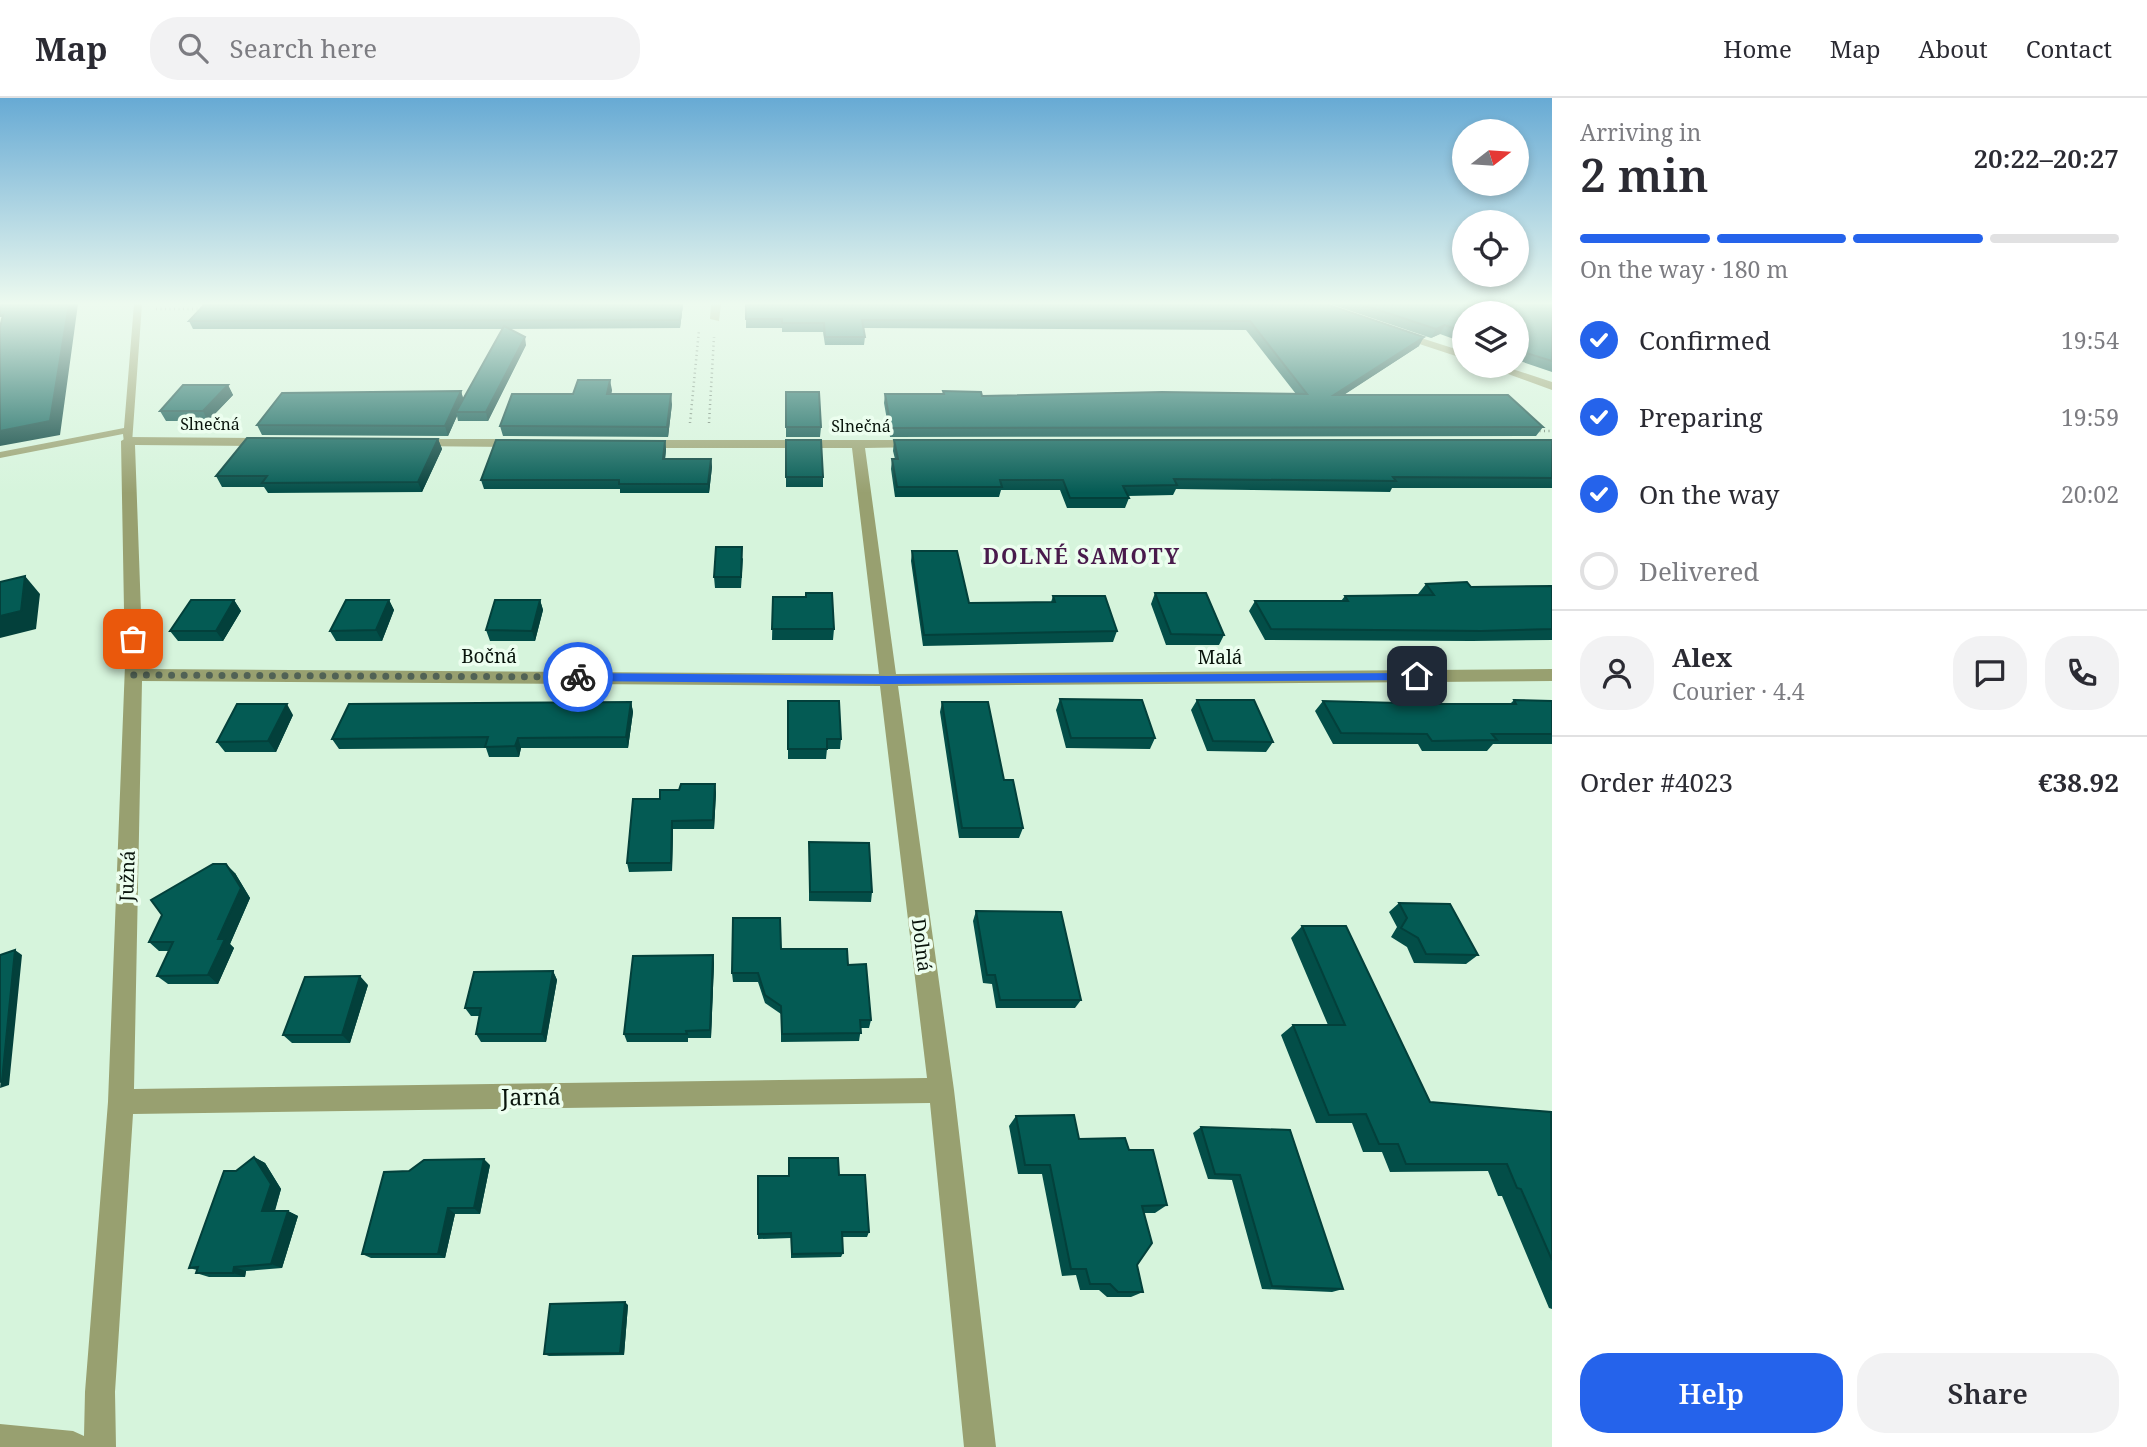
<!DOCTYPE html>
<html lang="en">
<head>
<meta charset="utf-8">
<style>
  :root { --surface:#fff; --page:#f2f2f3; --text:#2b2b33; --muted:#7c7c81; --line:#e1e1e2; --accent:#2563eb }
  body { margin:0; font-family:"Noto Serif",serif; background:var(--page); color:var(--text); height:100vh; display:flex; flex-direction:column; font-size:26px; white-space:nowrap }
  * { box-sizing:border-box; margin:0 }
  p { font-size:23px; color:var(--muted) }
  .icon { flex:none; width:38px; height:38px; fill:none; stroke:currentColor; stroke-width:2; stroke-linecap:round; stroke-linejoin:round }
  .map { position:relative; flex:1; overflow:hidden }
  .details { display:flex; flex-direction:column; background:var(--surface); width:595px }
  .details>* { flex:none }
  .needle { width:46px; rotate:73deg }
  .fabs { position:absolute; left:1452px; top:21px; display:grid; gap:14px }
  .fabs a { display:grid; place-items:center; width:77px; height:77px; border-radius:50%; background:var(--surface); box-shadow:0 4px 10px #0003; font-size:35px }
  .pin { position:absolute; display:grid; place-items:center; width:60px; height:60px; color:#fff; margin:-30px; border-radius:14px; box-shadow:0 4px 10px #0006 }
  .courier { position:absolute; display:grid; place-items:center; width:70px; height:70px; margin:-35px; border:5px solid #2563eb; border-radius:50%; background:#fff; color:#222; box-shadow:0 2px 9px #0007 }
  .head em { font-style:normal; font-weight:600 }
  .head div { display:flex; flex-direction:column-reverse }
  .head { display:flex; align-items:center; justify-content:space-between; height:119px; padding:0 28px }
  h1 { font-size:46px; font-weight:600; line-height:52px }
  .bar { display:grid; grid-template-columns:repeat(4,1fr); gap:10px 7px; align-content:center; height:84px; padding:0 28px }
  .bar i { height:9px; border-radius:5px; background:var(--line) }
  .bar .current { background:var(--accent) }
  .bar p { grid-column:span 4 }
  .line { display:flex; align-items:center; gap:18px; padding:0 28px; border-top:2px solid var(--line) }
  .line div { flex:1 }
  .round { display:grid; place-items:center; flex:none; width:74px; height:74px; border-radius:28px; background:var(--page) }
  ol { padding:0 28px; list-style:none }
  li { display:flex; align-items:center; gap:21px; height:77px }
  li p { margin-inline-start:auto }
  li .icon { padding:7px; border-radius:50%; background:var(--accent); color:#fff; stroke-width:4 }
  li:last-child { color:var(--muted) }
  li i { width:38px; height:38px; border:4px solid var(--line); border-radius:50% }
  .button { display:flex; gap:14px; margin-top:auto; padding:14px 28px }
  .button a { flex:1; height:80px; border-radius:28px; background:var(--accent); color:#fff; font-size:28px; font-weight:600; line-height:80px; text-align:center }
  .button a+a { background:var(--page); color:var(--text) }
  header { display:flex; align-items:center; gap:42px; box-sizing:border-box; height:98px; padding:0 35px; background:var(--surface); border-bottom:2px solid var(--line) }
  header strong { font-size:33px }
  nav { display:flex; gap:38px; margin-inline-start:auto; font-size:24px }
  .search { width:490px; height:63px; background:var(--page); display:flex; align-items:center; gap:18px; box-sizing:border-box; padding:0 24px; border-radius:28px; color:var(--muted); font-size:26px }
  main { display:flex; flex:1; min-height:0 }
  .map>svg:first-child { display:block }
</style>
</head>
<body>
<header>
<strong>Map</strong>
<div class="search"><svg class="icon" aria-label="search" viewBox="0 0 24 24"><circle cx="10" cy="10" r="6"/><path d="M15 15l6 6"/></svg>Search here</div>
<nav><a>Home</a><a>Map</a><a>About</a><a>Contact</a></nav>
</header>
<main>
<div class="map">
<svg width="1552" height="1349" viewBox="0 0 1552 1349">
  <rect width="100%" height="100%" fill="#d6f4dc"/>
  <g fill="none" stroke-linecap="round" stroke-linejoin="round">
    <path stroke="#6b7f6f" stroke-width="2.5" stroke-dasharray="1 3.5" stroke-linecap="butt" d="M156 211H203
      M690 325 699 232
      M709 325 714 239
      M1535 333H1552"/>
    <path fill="#98a070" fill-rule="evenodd" d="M134 206H142L132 345H124L123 336 0 360V354L124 330Z"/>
    <path fill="#98a070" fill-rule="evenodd" d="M711 206H721L719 223 710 221Z
      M1396 232 1465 254V261L1392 237V233Z
      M1486 268H1503L1552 284V292Z
      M128 339 270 340 277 344 270 348 135 347 143 571 879 576 852 350H640L633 346 640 342H917L924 346 922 349 865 350 896 576 1552 571V583L898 588 954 992 996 1349H964L930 1005 133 1016 115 1294 116 1349H0V1326L73 1333 84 1338 85 1294 108 1004 125 567 121 343ZM142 583 880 588 927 980 134 991Z
      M416 341H518L525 345 518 349 411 348 409 345Z"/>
  </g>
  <path fill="#034e48" d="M683 206 680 230 509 231 526 247 488 323H458L457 318 448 338 262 337 257 327 461 293 463 301 502 231H193L189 223Z
    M746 206H1326L1419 248 1343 297 1543 329 1536 338 890 339 884 305 885 296H943V293L982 298 1296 296 1246 232 864 230 865 239 864 247H825L823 234H782V230H746Z
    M1330 206H1552V274L1517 262V215H1465V245L1440 236 1431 240Z
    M228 287 233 297 208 323H166L160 313Z
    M612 292 611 296 672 306 668 339 503 338 500 328 573 296Z
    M786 294 821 329 820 339H786Z
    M438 341 442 351 422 394 268 395 264 389H222L216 378Z
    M786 342 823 379V389H786Z
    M894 342H1552V390H1392L1390 394 1176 391 1173 397 1128 398 1129 400 1125 410H1067L1060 392H1001L999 399H895L891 371 892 361H895L893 353Z
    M665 343 666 352 665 361H711L712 369 709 395H620V391H484L481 382Z
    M912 453 969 505 1051 504 1053 498 1117 533 1113 544 923 548 911 463Z
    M743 460 741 490H715L714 479Z
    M1426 486 1471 489 1552 488V542L1472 543 1265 542 1249 513 1255 503H1341L1345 498 1418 496Z
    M1155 495 1224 537 1219 547H1166L1151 506Z
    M773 499 834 531 833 542H772Z
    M234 502 241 513 223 543H178L170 533Z
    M389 502 394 512 382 543H336L330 533Z
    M540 502 543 512 535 543H490L486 532Z
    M1060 601 1155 640 1150 651 1066 650 1056 612Z
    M1197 602 1273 644 1266 654 1207 653 1191 612Z
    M1514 602 1552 603V646H1493L1487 653H1422L1418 646H1333L1315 613 1323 603 1438 606H1510Z
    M788 603 841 641 840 651H827L826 661H788Z
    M631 604 633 614 628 650H521L519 659H489L486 650 339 651 332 641Z
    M942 604 1004 682 1023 730 1019 740H959L940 614Z
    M293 617 276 654H225L217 644Z
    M715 686 716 695 714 731H673L672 773 629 774 627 765 660 701 679 692Z
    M809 744 872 794 871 804 809 803Z
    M235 775 250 800 230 846 234 850 218 886H168L157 878 169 853H159L149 844 162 817Z
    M1399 805 1478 857 1466 866 1414 865 1407 849 1391 839 1397 829 1389 814Z
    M976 813 1081 902 1075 910H996L992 886 983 885 973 823Z
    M1302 828 1430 1004 1552 1015V1211L1549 1210 1502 1098H1498L1488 1073 1390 1074 1382 1054H1363L1352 1025H1316L1281 937 1293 927H1328L1291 840Z
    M781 851 848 867 871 922 869 930H861L859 943 781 944V916L765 905 758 884H733L732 875Z
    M713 857 714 865 711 940H688V944H627L624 936Z
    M553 873 557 882 546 944H481L476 936 479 918H471L465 910Z
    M368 887 350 945H292L283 937Z
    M1016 1018 1079 1041 1129 1052 1167 1107 1155 1115H1144L1137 1167 1143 1194 1131 1199H1107L1099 1192H1080L1076 1177 1062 1178 1042 1076H1018L1009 1028Z
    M1201 1029 1343 1191 1332 1194 1262 1191 1232 1082 1208 1081 1193 1035Z
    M254 1059 265 1065 281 1091 275 1113H288L298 1118 282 1170 246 1173 245 1179H209L196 1175 197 1172 189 1170 236 1073Z
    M490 1067 480 1116H455L445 1160H371L362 1156Z
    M839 1077 869 1134 867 1139H842L843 1155 841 1159 791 1160V1140L758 1141V1136Z
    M628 1207 624 1257 549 1258 544 1256Z"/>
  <path fill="#03403b" d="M69 206H78L60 337 0 348V333Z
    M682 206H683L680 230V222Z
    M1445 227 1440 236 1431 240 1436 231Z
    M525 239 526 247 488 323 486 314Z
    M1424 239 1419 248 1330 306 1334 297Z
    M610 282 612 292 609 307 607 296Z
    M228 287 233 297 208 323 203 313Z
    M461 293 464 303 456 314 457 318 448 338 445 328Z
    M671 296 672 306 668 339 667 329Z
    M438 341 442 351 422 394 418 384Z
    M665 343 666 352 664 370 663 361Z
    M711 361 712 369 709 395 708 386Z
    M25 478 40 496 36 531 0 540V518Z
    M234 502 241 513 223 543 216 533Z
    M389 502 394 512 382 543 376 532Z
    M540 502 543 512 535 543 532 533Z
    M631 604 633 614 628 650 626 639Z
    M287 606 293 617 276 654 268 643Z
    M518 640 521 650 519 659 515 648Z
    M715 686 716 695 714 731 713 722Z
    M672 723 673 731 672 773 671 765Z
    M226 766 235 775 250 800 230 846 234 850 218 886 208 877 218 841Z
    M15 852 22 857 9 987 0 990Z
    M713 857 714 865 711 940 710 932Z
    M553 873 557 882 546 944 542 936Z
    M360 878 368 887 350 945 342 937Z
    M254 1059 265 1065 281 1091 273 1118 262 1113Z
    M484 1061 490 1067 480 1116 474 1110Z
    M448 1110 455 1116 445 1160 438 1156Z
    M288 1113 298 1118 282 1170 271 1166Z
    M234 1169 246 1173 245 1179 233 1175Z
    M625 1204 628 1207 624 1257 620 1255Z"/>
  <path fill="#045b54" stroke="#03403b" stroke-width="2" d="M0 206H69L50 323 0 333V229L3 217 0 218Z
    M205 206H682L680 222 189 223Z
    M746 206H1326L1424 239 1334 297H1508L1543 329 891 330 885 296H944L943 293 981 294 982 298 1162 294 1307 296 1250 223 862 222 865 239H825L824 225H782V221H746Z
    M1360 206H1552V263L1517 252V215H1465V234L1445 227 1436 231Z
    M504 228 525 239 486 314H456Z
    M578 282H610L607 296H671L667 329 500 328 512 296H573Z
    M183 287H228L203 313H160Z
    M461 293 445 328 257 327 282 295Z
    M786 294H819L821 329H786Z
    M247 340 438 341 418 384 262 385 267 378H216Z
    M496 342 665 343 663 361H711L708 386H619V382H481Z
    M786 342H821L823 379H786Z
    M894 342H1552V380L1393 379 1396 383 1174 381 1177 387 1123 388 1129 400H1070L1063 382H1000L1002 389H897L892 361H898Z
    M716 449H742L741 479H714Z
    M912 453H957L969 505 1055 504 1053 498H1105L1117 533 924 537Z
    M25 478 21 513 0 518V484Z
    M1467 484 1471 489 1552 488V531L1481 533 1271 531 1255 503H1348L1345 498 1434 497 1426 486Z
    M806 495H832L834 531H772L773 499H806Z
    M1155 495H1206L1224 537 1171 536Z
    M191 502H234L216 533H170Z
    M346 502H389L376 532 330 533Z
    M495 502H540L532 533 486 532Z
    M1060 601 1142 602 1155 640H1071Z
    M1197 602H1254L1273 644 1213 643Z
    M1514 602 1552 603V636H1492L1497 642 1432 643 1427 636 1341 635 1323 603 1438 606H1516Z
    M788 603H839L841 641H827V651H788Z
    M631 604 626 639 518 640 515 648 485 649 488 639 332 641 349 606Z
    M942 604H988L1004 682H1013L1023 730H962Z
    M237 606H287L268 643 217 644Z
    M681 686H715L713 722 672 723 671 765H627L633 701H660V692H679Z
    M809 744 869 745 872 794H810Z
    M213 766H226L241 790 218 841H225L208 877 157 878 173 844H149L162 817 151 802Z
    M1399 805 1450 806 1478 857 1426 856 1418 840 1401 830 1407 820Z
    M976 813 1061 814 1081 902H1000L995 877H987Z
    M733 820H780L781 851H847L848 867 866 866 871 922H860L861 935 782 936 781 908 765 897 758 875H732Z
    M1302 828H1346L1430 1004 1551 1014 1552 1162 1521 1091 1517 1090 1507 1066H1406L1398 1046H1379L1366 1016 1329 1017 1293 927H1345Z
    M15 852 2 983 0 984V857Z
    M713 857 710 932 686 933 687 936H624L633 858Z
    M553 873 542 936H476L481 910H465L474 874Z
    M360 878 342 937H283L305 879Z
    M1074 1017 1079 1041 1125 1040 1129 1052H1153L1167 1107 1142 1108 1152 1145 1137 1167 1143 1194H1118L1110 1186H1090L1086 1171H1071L1050 1067H1025L1016 1018Z
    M1201 1029 1290 1032 1343 1191 1272 1188 1240 1077 1215 1076Z
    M254 1059 271 1086 262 1113H288L271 1166 234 1169 233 1175H196L198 1169 189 1170 224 1073H236Z
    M789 1060H838L839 1077H865L869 1134H842L843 1155 792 1156 791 1135 758 1136V1078H789Z
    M484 1061 474 1110H448L438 1156H362L384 1074 409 1073 424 1062Z
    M625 1204 620 1255 544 1256 550 1206Z"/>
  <linearGradient id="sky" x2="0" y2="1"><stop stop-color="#67aad4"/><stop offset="0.52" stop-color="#edfaef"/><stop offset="1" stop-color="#edfaef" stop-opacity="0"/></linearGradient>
  <rect width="1552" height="395" fill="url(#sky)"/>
  <path fill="#2563eb" d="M578 575 888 578 1417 575 1422 578 1417 582 888 586 578 583 573 579Z"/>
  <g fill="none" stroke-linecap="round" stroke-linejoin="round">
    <path stroke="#516255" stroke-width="7" stroke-dasharray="0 12.6" d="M133 541 132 577 578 579"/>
  </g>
  <g text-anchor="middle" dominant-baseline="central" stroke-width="7" stroke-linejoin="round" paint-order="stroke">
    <g font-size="16" fill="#09140c" stroke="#ecfeef">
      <text x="210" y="326">Slnečná</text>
      <text x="861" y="328">Slnečná</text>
    </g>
    <g font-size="19" fill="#09140c" stroke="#ecfeef">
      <text x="489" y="558">Bočná</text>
      <text x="1220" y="559">Malá</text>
      <text transform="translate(127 778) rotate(-88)">Južná</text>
      <text transform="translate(922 847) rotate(83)">Dolná</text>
    </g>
    <g font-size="21" font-weight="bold" letter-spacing="2" fill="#491a4c" stroke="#ecfeef">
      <text x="1082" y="458">DOLNÉ SAMOTY</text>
    </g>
    <g font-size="23" fill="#09140c" stroke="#ecfeef">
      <text transform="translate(531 998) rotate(-1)">Jarná</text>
    </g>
  </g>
</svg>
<div class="fabs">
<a><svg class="needle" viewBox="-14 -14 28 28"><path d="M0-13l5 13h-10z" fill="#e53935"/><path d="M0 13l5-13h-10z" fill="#7c7c81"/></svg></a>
<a><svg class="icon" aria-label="locate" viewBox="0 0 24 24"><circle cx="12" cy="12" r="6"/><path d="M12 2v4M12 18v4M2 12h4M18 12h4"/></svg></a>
<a><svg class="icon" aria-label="layers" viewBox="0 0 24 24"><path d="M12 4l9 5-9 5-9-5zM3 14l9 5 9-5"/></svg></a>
</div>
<div class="pin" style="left:133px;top:541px;background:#ea580c"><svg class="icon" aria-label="bag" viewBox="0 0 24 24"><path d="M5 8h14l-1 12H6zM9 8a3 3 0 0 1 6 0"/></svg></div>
<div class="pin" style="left:1417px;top:578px;background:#1f2937"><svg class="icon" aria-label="home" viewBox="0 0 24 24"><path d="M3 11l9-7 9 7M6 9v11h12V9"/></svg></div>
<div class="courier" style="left:578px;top:579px"><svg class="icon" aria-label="bike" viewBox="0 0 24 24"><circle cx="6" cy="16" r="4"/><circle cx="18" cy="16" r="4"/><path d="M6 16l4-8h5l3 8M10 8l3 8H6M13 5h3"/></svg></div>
</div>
<section class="details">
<div class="head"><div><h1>2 min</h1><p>Arriving in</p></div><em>20:22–20:27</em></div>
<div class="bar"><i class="current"></i><i class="current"></i><i class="current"></i><i></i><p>On the way · 180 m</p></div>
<ol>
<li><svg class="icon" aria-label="check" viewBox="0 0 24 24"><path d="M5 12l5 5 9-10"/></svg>Confirmed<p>19:54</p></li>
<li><svg class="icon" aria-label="check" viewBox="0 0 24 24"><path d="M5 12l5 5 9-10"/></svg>Preparing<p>19:59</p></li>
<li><svg class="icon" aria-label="check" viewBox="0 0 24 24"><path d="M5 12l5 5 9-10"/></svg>On the way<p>20:02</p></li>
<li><i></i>Delivered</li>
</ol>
<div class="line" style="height:126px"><a class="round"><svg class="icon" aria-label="person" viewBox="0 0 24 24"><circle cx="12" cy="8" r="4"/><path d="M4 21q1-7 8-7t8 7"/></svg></a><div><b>Alex</b><p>Courier · 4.4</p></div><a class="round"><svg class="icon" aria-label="chat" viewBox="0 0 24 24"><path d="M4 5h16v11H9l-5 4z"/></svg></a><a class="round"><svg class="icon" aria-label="phone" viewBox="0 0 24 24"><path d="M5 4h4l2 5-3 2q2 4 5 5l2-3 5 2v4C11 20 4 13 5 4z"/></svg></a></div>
<div class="line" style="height:91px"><div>Order #4023</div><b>€38.92</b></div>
<div class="button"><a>Help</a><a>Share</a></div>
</section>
</main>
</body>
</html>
